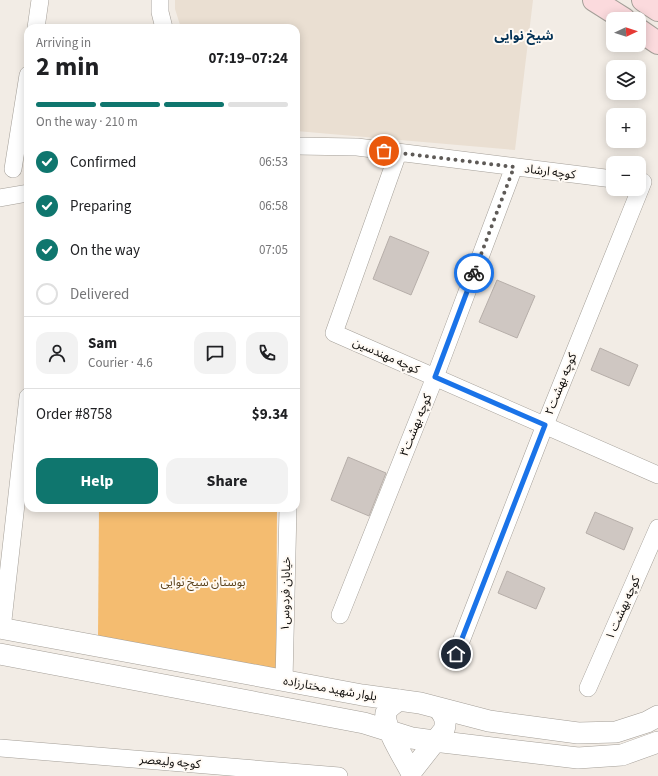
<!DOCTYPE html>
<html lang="en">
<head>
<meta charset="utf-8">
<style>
  :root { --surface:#fff; --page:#f2f2f2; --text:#202124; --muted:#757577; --line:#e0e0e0; --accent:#0f766e }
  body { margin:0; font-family:"Source Sans 3","Noto Sans Arabic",sans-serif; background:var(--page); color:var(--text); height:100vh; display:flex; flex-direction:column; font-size:15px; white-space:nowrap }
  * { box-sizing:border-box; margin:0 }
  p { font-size:13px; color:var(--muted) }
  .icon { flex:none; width:22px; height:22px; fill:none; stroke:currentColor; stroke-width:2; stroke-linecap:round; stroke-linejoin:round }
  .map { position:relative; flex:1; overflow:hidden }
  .drawer { position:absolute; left:24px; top:24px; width:276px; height:488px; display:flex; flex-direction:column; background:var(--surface); border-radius:12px; box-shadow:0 2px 10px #0003 }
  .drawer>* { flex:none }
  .needle { width:26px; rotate:86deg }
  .buttons { position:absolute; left:606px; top:12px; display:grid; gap:8px }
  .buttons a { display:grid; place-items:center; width:40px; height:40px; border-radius:8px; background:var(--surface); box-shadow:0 2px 10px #0003; font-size:20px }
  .pin { position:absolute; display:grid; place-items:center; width:34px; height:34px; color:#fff; margin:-17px; border:2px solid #fff; border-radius:50%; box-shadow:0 1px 4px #0007 }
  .courier { position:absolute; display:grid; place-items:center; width:40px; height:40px; margin:-20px; border:3px solid #1a73e8; border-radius:50%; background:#fff; color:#222; box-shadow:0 1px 5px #0007 }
  .head em { font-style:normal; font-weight:700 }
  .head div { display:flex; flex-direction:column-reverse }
  .head { display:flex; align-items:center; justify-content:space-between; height:68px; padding:0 12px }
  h1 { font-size:26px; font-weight:700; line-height:30px }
  .bar { display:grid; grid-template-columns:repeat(4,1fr); gap:6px 4px; align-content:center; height:48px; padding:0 12px }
  .bar i { height:5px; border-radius:3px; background:var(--line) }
  .bar .on { background:var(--accent) }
  .bar p { grid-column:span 4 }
  .line { display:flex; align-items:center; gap:10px; padding:0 12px; border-top:1px solid var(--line) }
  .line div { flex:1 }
  .round { display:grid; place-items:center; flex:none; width:42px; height:42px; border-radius:12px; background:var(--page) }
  ol { padding:0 12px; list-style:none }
  li { display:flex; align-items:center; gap:12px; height:44px }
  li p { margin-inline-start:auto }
  li .icon { padding:4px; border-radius:50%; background:var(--accent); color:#fff; stroke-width:4 }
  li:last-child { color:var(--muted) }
  li i { width:22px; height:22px; border:2px solid var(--line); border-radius:50% }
  .action { display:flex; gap:8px; margin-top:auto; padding:8px 12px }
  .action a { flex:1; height:46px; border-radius:12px; background:var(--accent); color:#fff; font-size:16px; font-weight:700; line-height:46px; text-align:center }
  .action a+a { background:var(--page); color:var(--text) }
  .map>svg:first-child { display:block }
</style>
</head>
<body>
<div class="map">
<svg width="658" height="776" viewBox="0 0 658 776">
  <rect width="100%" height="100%" fill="#f2ece5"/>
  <path fill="#eadfd2" d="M175 0H533L515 150 296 131V28H181L175 9Z"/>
  <path fill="#f4bc70" d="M99 508H277L276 672 98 637Z"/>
  <path fill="#cfc7c2" stroke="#b6aea9" d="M390 236 429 252 411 295 373 279Z
    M497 280 535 296 517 338 479 322Z
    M600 348 638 365 629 386 591 370Z
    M348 457 386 473 369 516 331 500Z
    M595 512 633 528 624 550 586 533Z
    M507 571 545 588 536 609 498 593Z"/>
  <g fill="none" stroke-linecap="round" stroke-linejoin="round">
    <g stroke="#a49f98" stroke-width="18">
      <path id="minor" d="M160 0V12L164 28
        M36 28 40 0
        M296 146 357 147 613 179
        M398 153 334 333 658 475
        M13 169 28 75
        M0 198 28 193
        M340 615 435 377 514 167
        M2 629 28 397
        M456 654 545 425 643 182
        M284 681 288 508
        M588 688 658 528
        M0 748 339 776"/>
    </g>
    <g stroke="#a49f98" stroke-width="22">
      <path id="tertiary" d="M0 628 362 695 420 703 489 721 578 733 616 732 647 722 658 716
        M0 654 364 723 412 738 434 741 578 758 622 755 658 742
        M400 700C395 703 388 707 386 713 383 726 405 760 411 772
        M411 772 444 730C447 720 444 715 438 708"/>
    </g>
    <g stroke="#a49f98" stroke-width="24">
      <path id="secondary" d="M594 0 624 19
        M643 0 658 10
        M639 30 658 43"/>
    </g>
    <use href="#minor" stroke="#fff" stroke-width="17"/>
    <use href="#tertiary" stroke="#fff" stroke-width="21"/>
    <use href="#secondary" stroke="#fbdadd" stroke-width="22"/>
  </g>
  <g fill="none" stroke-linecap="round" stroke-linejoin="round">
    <path stroke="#5e5a57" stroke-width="4" stroke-dasharray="0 7.2" d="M384 151 514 167 474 273"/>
    <path stroke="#1a73e8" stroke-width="5" d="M456 654 545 425 435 377 474 273"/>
  </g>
  <g text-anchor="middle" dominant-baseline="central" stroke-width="4" stroke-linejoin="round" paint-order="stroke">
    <g font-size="12" fill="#0e0c0a" stroke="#fffaf4">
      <text transform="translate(550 172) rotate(7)">کوچه ارشاد</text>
      <text transform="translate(386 356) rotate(24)">کوچه مهندسین</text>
      <text transform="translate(561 384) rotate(-68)">کوچه بهشت۲</text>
      <text transform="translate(416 425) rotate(-68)">کوچه بهشت۳</text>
      <text transform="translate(286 594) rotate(-89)">خیابان فردوس۱</text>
      <text transform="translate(623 608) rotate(-66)">کوچه بهشت ۱</text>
      <text transform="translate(330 689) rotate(10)">بلوار شهید مختارزاده</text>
      <text transform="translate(170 762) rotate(5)">کوچه ولیعصر</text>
    </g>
    <g font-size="12" fill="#5c431e" stroke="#fffaf4">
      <text x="203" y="582">بوستان شیخ نوایی</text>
    </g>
    <g font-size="13" font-weight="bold" fill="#023155" stroke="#fffaf4">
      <text x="524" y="36">شیخ نوایی</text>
    </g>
  </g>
</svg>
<div class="buttons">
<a><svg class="needle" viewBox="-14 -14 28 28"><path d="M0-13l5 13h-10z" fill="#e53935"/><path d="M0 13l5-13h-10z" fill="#757577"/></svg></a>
<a><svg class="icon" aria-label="layers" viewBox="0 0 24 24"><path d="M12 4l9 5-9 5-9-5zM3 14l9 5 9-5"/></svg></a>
<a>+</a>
<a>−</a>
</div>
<div class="pin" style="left:384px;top:151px;background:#ea580c"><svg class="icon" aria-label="bag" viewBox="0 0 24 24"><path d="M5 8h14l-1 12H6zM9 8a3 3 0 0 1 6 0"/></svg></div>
<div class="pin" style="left:456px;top:654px;background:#1f2937"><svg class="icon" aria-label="home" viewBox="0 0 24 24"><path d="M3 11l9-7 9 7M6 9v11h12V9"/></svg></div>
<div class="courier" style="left:474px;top:273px"><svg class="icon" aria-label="bike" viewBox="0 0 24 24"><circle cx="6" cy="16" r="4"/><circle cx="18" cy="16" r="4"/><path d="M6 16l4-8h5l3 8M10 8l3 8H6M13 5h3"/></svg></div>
<section class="drawer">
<div class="head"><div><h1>2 min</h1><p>Arriving in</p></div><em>07:19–07:24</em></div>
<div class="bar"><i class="on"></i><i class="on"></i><i class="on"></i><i></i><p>On the way · 210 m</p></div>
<ol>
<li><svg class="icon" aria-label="check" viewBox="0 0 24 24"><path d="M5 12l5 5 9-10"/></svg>Confirmed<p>06:53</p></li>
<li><svg class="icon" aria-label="check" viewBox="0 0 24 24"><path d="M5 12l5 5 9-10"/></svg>Preparing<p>06:58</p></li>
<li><svg class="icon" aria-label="check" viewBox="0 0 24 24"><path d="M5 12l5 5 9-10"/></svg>On the way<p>07:05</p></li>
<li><i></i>Delivered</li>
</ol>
<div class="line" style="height:72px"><a class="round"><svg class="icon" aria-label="person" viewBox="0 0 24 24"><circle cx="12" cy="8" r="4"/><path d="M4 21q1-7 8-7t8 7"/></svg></a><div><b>Sam</b><p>Courier · 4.6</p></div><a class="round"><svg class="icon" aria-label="chat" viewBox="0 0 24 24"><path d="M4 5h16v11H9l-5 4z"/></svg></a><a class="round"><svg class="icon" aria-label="phone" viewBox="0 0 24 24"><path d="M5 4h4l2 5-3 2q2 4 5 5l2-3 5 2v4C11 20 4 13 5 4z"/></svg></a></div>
<div class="line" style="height:52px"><div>Order #8758</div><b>$9.34</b></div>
<div class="action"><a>Help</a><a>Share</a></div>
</section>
</div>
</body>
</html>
